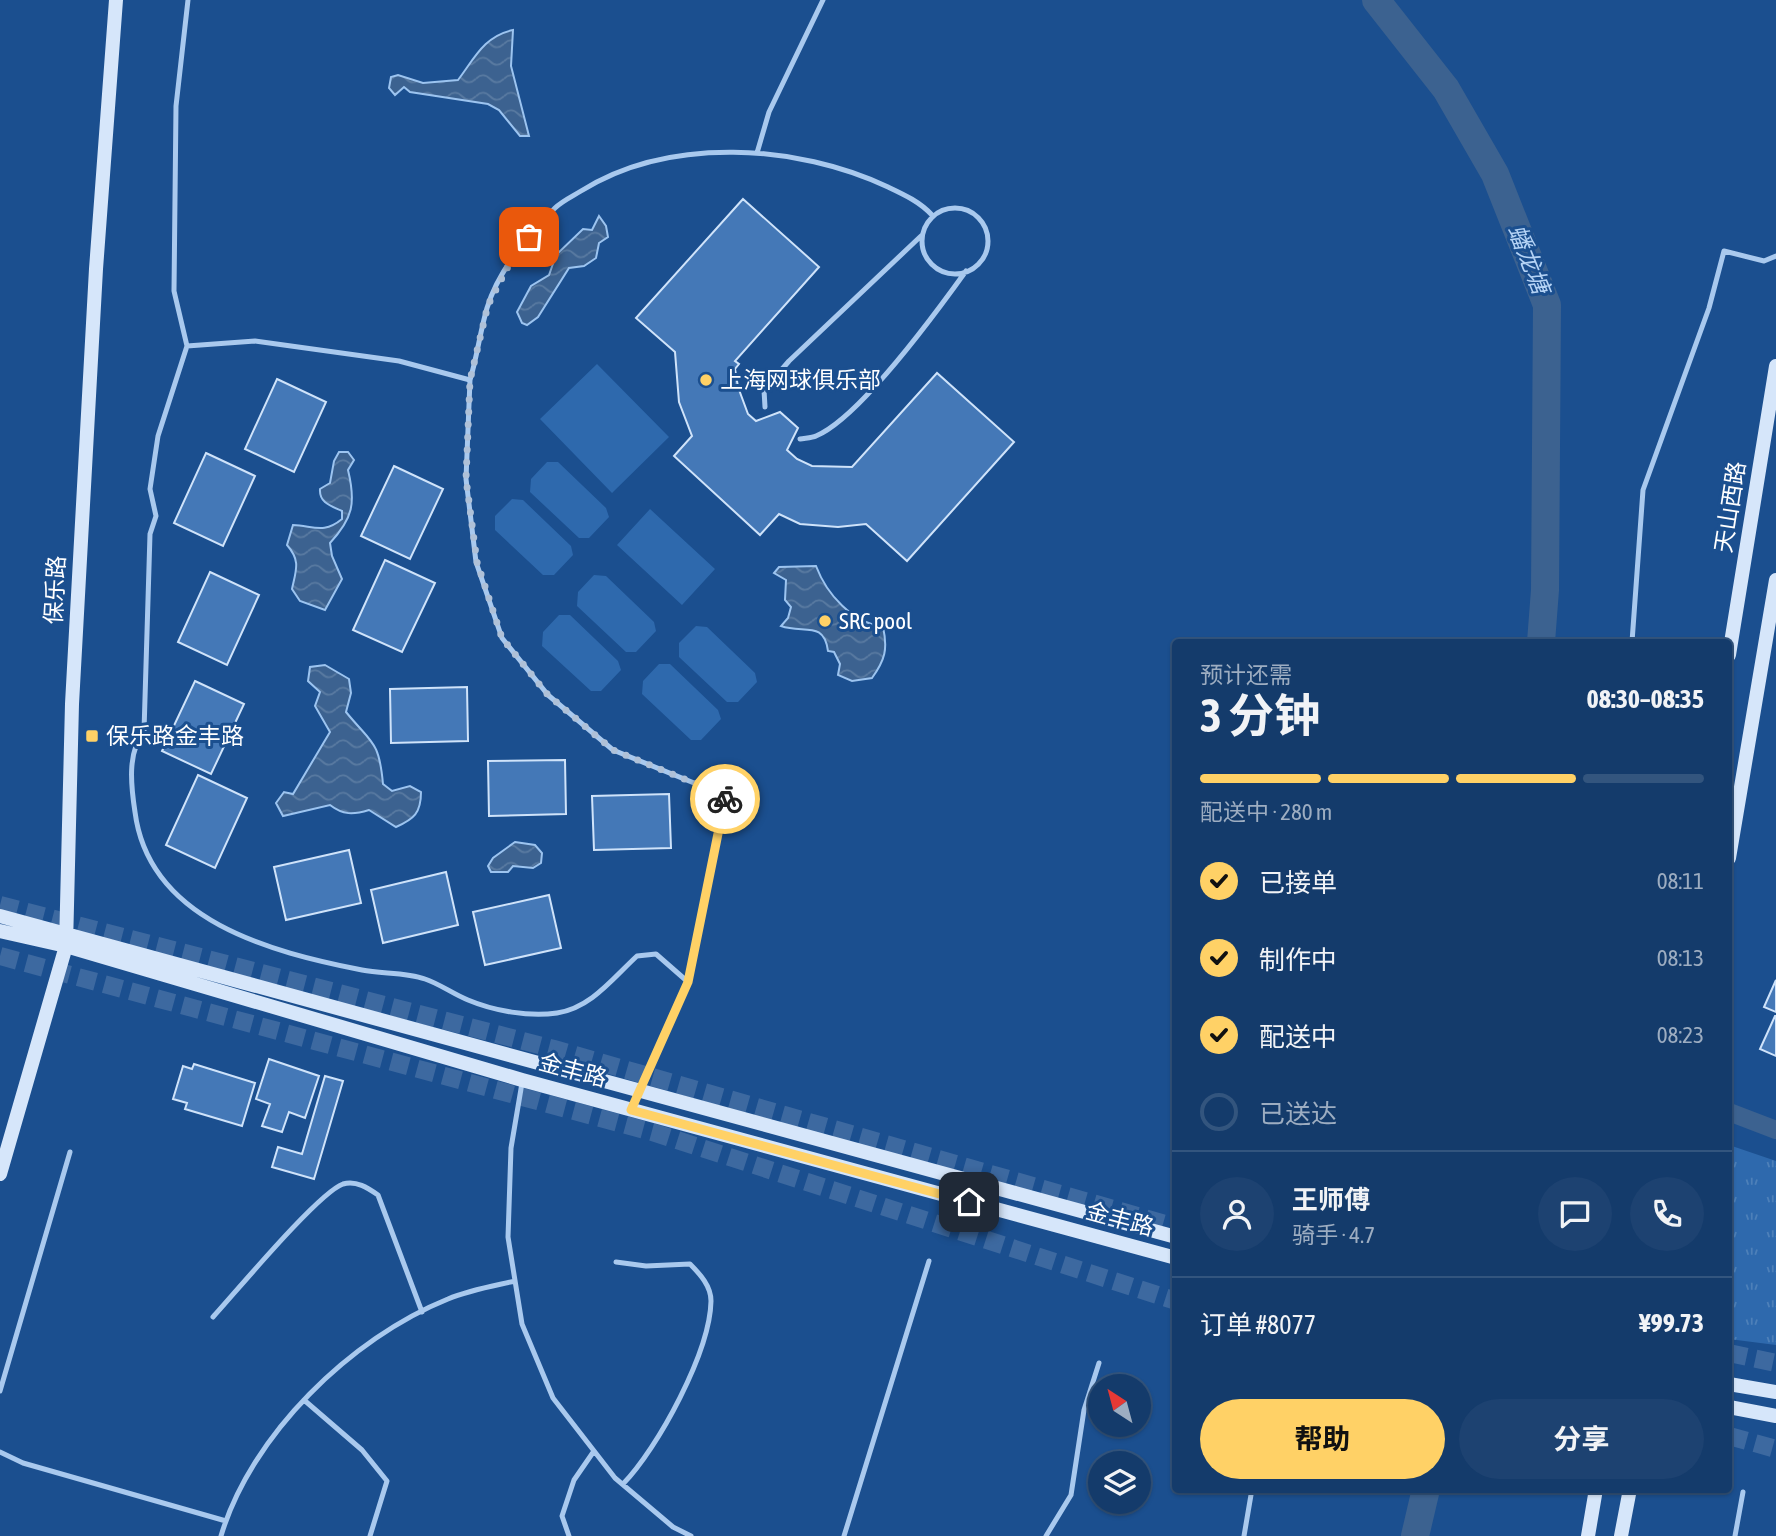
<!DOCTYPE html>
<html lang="zh">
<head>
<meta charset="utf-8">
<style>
  :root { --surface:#143b6b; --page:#1d4271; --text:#f1f3f6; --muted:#9dadc1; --line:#33557e; --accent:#ffd166 }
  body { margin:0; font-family:"Asap Condensed","Noto Sans SC",sans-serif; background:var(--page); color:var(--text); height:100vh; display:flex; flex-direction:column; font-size:26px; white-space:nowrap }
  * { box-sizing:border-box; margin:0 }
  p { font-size:23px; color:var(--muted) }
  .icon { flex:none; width:38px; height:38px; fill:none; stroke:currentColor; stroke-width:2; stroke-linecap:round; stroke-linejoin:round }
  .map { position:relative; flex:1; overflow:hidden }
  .side { position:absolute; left:1172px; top:639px; width:560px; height:854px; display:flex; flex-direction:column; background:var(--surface); border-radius:7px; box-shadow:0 2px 5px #0004,0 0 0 2px var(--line) }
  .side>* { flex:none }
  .needle { width:46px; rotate:324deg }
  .controls { position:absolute; left:1088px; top:1374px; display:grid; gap:14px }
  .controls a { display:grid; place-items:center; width:63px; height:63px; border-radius:50%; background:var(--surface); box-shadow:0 2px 5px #0004,0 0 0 2px var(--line); font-size:35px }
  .pin { position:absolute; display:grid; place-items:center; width:60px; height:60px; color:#fff; margin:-30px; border-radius:14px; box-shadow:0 4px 10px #0006 }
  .courier { position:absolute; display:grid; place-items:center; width:70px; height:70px; margin:-35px; border:5px solid #ffd166; border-radius:50%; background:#fff; color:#222; box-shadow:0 2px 9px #0007 }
  .headline em { font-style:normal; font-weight:700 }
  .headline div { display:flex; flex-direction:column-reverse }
  .headline { display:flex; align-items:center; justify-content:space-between; height:119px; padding:0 28px }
  h1 { font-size:46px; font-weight:700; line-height:52px }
  .bar { display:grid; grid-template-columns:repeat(4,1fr); gap:10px 7px; align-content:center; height:84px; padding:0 28px }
  .bar i { height:9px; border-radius:5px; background:var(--line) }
  .bar .selected { background:var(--accent) }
  .bar p { grid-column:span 4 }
  .line { display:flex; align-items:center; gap:18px; padding:0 28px; border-top:2px solid var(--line) }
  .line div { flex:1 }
  .round { display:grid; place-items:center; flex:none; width:74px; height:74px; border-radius:37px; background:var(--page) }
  ol { padding:0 28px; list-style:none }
  li { display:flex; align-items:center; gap:21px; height:77px }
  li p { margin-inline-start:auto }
  li .icon { padding:7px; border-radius:50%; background:var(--accent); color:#111; stroke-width:4 }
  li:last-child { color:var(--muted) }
  li i { width:38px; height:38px; border:4px solid var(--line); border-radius:50% }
  .action { display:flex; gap:14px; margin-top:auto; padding:14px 28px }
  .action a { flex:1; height:80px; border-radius:42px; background:var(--accent); color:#111; font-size:28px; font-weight:700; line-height:80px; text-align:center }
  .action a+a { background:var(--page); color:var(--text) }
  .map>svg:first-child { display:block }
</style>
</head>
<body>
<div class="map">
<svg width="1776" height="1536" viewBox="0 0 1776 1536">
  <defs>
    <pattern id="park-tufts" width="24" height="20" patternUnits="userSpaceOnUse" patternTransform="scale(1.75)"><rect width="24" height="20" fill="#2e69ad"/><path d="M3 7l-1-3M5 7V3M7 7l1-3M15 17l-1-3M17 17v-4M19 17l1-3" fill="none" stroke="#4d80b9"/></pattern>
    <pattern id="water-waves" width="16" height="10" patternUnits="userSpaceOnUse" patternTransform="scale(1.75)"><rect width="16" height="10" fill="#3c6290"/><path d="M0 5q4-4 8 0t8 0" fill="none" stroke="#597aa1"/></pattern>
  </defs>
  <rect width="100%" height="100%" fill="#1b4f8f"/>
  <path fill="#2e69ad" d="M597 364 669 437 612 493 540 419Z
    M547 462H558L606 508 609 517 589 538H579L530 492 531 479Z
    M512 499 523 500 571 546 573 555 554 575H543L495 530V516Z
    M650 509 715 569 682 605 617 545Z
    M594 575 606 576 654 622 656 631 636 652H626L577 606 578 592Z
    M559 615H570L618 661 621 670 601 691H591L542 646 543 632Z
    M696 626 707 627 755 673 757 682 738 702H727L679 657V643Z
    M659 664H670L718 710 721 719 701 740H691L642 694 643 681Z"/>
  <path fill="url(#park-tufts)" d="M1729 1145 1776 1161V1345L1729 1339Z"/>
  <path fill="url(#water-waves)" stroke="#9cc4f0" stroke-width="2" d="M513 30 511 66 529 136H520L499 110 488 104 410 92 404 87 395 95 389 88 391 77 398 75 423 83 458 80C474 59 484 36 513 30Z
    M599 216 606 226 608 237 599 243 596 258 584 266 569 268 538 317 527 325 522 323 517 312 531 286 549 275 556 255 583 229 592 230Z
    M339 452H348L354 460 348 470C356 503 353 518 330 543L332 556 342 579 325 610 300 601 292 589C296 570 301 561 287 545L293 525C314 526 324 534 342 519V511C331 506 319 503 320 489L330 483 334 461Z
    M816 566C827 595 852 622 883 627 888 649 885 660 872 678L852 681 838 675 840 664 834 652 828 651C824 620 803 634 781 626L788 618 791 607 785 600 786 580 774 573 779 567Z
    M325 665 349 679 351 693 346 712C372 744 379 740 383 784L392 791 410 786 421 792C421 813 414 819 396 827L369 810C353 815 343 815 330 805L283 816 276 803 284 792 293 794 330 732 315 706 320 692 308 681 310 667Z
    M515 842 535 845 542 853 541 863 533 868 513 866 508 872H491L488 866 493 858Z"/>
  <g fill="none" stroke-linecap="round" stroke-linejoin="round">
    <path stroke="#3c6290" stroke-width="18" d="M1729 1112 1776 1130"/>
    <path stroke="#3c6290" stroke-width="28" d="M1376 0 1446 89 1495 174 1547 305 1545 590 1541 642
      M1415 1536 1426 1489"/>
  </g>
  <path fill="#4478b7" stroke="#cfe3fa" stroke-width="2" d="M743 199 819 267 735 361 739 364 735 369 738 387 748 414 756 421 780 412 798 428 787 450 797 459 812 466 852 467 937 373 1014 442 907 561 866 524 838 527 800 524 779 514 760 535 674 456 692 436 679 402 675 352 636 318Z
    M277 379 326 402 294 472 245 449Z
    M206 453 255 476 223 546 174 523Z
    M394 466 443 489 410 559 361 536Z
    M385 560 435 583 402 652 353 630Z
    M210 572 259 595 227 665 178 642Z
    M195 681 244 704 211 774 162 751Z
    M467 687 468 741 391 743 390 689Z
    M565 760 566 814 489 816 488 761Z
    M198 775 247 798 215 868 166 845Z
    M669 794 671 848 594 850 592 796Z
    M349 850 361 903 286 920 274 867Z
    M446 872 458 925 383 943 371 890Z
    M549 895 561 948 485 965 473 912Z
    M1776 980V1012L1764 1007Z
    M1775 1016H1776V1056L1760 1049Z
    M269 1059 319 1076 305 1118 289 1112 282 1132 262 1126 270 1104 256 1099Z
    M194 1064 255 1083 242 1126 185 1109 187 1103 173 1099 183 1066 192 1069Z
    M325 1076 343 1081 314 1179 272 1167 278 1147 302 1154Z"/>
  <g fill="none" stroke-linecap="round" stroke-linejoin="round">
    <path stroke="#3d69a0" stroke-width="18" stroke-dasharray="18 9" stroke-linecap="butt" d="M0 905 554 1049 1176 1227
      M0 956 652 1132 1176 1301
      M1729 1353 1776 1363
      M1729 1436 1776 1449"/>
    <path stroke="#a9c9ee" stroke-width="5" d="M188 0 176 106 174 291 187 346 255 341 399 361 470 380 466 479 476 562 502 638 548 695 613 750 726 796 688 982 633 1107
      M757 153 769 112 823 0
      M922 241a33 33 0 1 1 66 0a33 33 0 1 1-66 0Z
      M187 346 158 436 150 489 156 516 150 534 144 731C127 753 131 786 135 812 149 921 271 952 362 970 382 974 406 972 425 979 440 984 453 994 468 1000 494 1011 529 1017 557 1013 591 1008 613 978 637 956L656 954 688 982
      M470 380C477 357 480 332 487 308 498 271 528 235 555 208 562 201 573 196 581 191 669 136 797 144 888 187 905 195 920 202 932 215
      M765 407 764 390 789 361 921 236
      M800 439C805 438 812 438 816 436 859 418 938 310 966 271
      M1632 642 1643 490 1709 308 1724 251 1764 261 1776 256
      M522 1083 511 1148 508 1237 522 1324 553 1398 615 1478 673 1527 691 1536
      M616 1262 646 1266 690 1264C700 1274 711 1286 711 1301 710 1352 658 1448 623 1484
      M213 1317C235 1293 318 1193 343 1184 356 1180 368 1188 378 1195L422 1312
      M0 1391 70 1152
      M304 1400 362 1450 387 1481 370 1536
      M0 1452 23 1463 226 1521
      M221 1536C251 1435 351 1338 448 1299 469 1290 493 1286 515 1281
      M569 1536 562 1516 574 1480 594 1451
      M844 1536 929 1261
      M1046 1536 1071 1495 1084 1410 1099 1363
      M1244 1536 1252 1489
      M1735 1536 1743 1492"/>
    <path stroke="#d6e6fa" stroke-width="14" d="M1729 655 1776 366
      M1729 858 1776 580
      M0 916 1176 1237
      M0 931 66 946 522 1080 1176 1258
      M0 1174 66 946 72 704 96 269 116 0
      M1729 1384 1776 1392
      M1729 1407 1776 1416
      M1588 1536 1596 1489
      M1621 1536 1630 1489"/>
  </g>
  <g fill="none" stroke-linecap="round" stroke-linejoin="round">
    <path stroke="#afc1d8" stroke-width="7" stroke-dasharray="0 12.6" d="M529 237 515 253 488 305 470 380 466 479 477 562 502 638 548 695 613 750 726 796 725 799"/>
    <path stroke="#ffd166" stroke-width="9" d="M725 799 688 982 631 1110 969 1202"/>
  </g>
  <g fill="#ffd166" stroke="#1b4f8f" stroke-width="2.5">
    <circle cx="706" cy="380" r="7"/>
    <circle cx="825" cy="621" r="7"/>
    <rect x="85" y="729" width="14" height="14" rx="3.5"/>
  </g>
  <g text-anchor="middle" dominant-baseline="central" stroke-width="6" stroke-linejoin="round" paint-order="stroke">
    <g font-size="23" fill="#fff" stroke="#1b4f8f" text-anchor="start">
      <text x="720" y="380">上海网球俱乐部</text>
      <text x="839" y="621">SRC pool</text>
      <text x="106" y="736">保乐路金丰路</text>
    </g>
    <g font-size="23" fill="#fff" stroke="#1b4f8f">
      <text transform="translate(1730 507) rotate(-81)">天山西路</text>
      <text transform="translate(55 590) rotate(-87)">保乐路</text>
      <text transform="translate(573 1070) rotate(15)">金丰路</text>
      <text transform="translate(1120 1219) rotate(15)">金丰路</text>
    </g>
    <g font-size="24" font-style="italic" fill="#b5d3f5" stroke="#1b4f8f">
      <text transform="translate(1529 259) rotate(68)">蟠龙塘</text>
    </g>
  </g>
</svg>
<div class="controls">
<a><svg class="needle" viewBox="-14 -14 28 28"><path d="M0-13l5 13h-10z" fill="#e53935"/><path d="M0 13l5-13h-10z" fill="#9dadc1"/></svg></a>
<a><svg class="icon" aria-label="layers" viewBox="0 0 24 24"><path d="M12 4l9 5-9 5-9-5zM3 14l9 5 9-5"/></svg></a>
</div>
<div class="pin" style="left:529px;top:237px;background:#ea580c"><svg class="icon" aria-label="bag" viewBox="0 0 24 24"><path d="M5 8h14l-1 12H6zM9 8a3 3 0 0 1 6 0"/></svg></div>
<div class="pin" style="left:969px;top:1202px;background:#1f2937"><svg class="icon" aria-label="home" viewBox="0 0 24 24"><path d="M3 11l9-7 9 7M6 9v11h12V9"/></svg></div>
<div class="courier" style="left:725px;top:799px"><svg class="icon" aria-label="bike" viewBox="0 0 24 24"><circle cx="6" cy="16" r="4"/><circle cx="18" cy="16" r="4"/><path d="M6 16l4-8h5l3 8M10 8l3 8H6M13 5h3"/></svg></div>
<section class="side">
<div class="headline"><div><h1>3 分钟</h1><p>预计还需</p></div><em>08:30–08:35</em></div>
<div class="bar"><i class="selected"></i><i class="selected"></i><i class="selected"></i><i></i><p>配送中 · 280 m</p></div>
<ol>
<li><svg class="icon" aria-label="check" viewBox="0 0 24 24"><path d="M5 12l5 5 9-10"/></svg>已接单<p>08:11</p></li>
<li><svg class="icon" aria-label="check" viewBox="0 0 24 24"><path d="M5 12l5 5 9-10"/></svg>制作中<p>08:13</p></li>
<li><svg class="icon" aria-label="check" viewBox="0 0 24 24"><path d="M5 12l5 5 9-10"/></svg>配送中<p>08:23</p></li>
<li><i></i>已送达</li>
</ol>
<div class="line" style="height:126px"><a class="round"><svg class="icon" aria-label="person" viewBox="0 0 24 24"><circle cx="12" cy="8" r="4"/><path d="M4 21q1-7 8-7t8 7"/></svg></a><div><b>王师傅</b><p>骑手 · 4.7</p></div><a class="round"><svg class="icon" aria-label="chat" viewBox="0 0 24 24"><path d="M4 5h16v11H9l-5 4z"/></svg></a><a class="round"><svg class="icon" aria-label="phone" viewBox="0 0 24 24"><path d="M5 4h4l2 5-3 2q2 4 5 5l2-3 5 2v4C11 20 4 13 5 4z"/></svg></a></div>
<div class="line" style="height:91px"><div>订单 #8077</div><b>¥99.73</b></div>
<div class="action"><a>帮助</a><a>分享</a></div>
</section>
</div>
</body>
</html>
